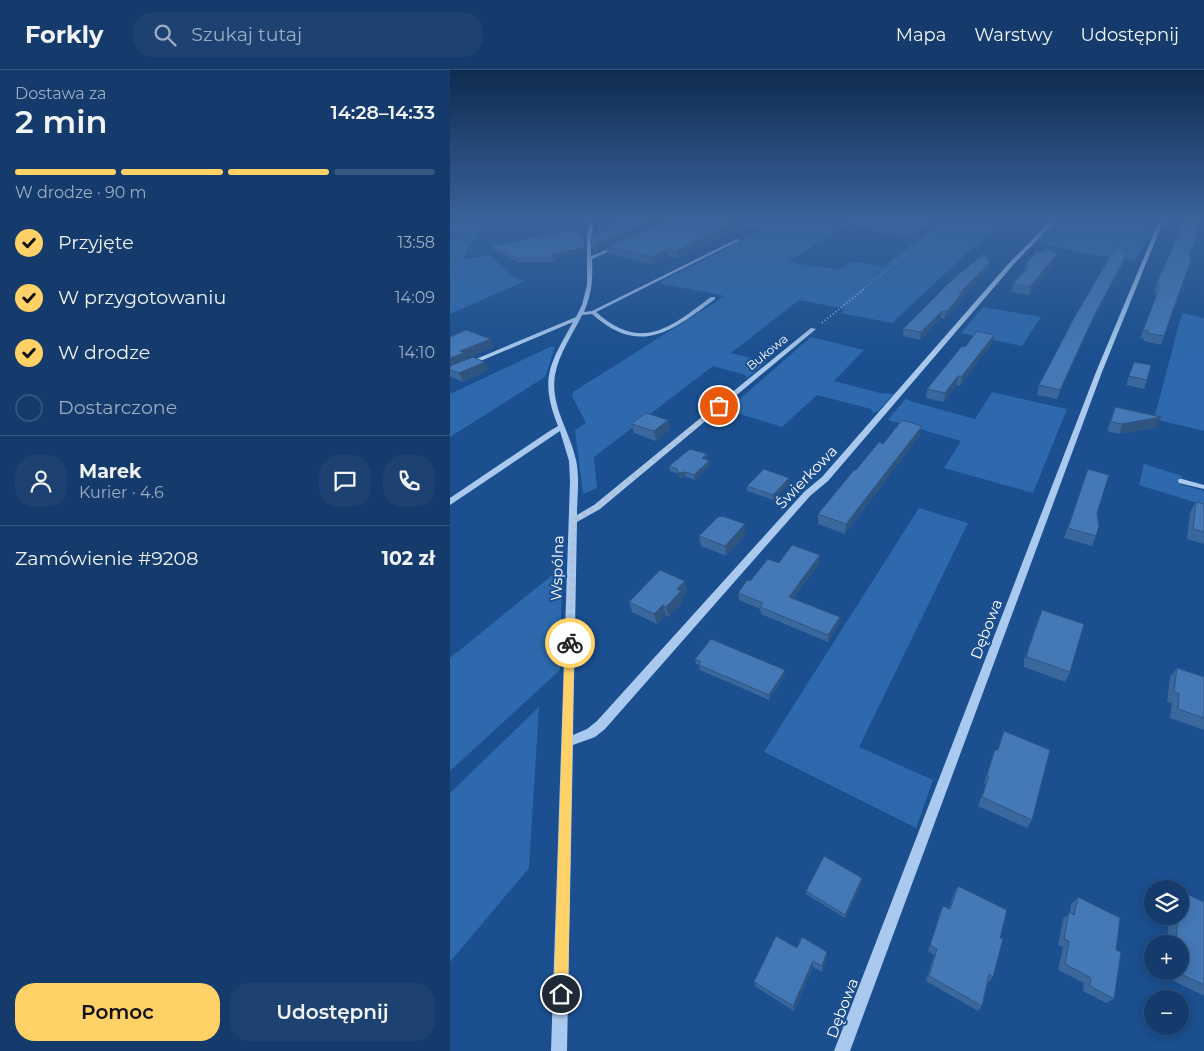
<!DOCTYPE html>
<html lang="pl">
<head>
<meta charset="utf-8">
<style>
  :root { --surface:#143b6b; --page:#1d4271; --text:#f1f3f6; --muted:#9dadc1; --line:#33557e; --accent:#ffd166 }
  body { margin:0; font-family:Montserrat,sans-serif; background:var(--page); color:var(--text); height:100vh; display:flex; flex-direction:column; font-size:19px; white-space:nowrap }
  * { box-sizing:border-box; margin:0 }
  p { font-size:16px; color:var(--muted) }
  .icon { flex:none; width:28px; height:28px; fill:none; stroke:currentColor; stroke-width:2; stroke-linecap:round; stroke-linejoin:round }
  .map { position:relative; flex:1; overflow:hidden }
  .drawer { display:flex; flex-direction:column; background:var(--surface); width:450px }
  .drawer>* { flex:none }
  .fabs { position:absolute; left:694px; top:810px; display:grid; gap:10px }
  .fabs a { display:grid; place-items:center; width:45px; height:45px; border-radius:50%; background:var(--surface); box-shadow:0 2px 12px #0003,0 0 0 1px var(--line); font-size:25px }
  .pin { position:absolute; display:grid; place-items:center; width:42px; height:42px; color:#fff; margin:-21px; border:2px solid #fff; border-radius:50%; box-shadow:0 1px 5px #0007 }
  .courier { position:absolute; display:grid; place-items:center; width:50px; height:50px; margin:-25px; border:4px solid #ffd166; border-radius:50%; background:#fff; color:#222; box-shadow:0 1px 6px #0007 }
  .headline em { font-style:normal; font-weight:600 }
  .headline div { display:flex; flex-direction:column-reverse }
  .headline { display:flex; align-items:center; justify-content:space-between; height:85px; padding:0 15px }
  h1 { font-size:32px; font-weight:600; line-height:38px }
  .bar { display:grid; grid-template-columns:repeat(4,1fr); gap:8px 5px; align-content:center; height:60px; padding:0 15px }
  .bar i { height:6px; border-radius:4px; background:var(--line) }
  .bar .active { background:var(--accent) }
  .bar p { grid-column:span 4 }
  .line { display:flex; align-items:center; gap:12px; padding:0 15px; border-top:1px solid var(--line) }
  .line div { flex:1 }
  .round { display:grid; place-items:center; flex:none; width:52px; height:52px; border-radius:20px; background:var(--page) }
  ol { padding:0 15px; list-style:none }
  li { display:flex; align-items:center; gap:15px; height:55px }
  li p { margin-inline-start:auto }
  li .icon { padding:5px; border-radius:50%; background:var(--accent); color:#111; stroke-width:4 }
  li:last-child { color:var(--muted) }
  li i { width:28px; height:28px; border:2px solid var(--line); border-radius:50% }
  .primary-button { display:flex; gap:10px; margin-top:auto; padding:10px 15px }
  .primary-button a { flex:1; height:58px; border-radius:20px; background:var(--accent); color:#111; font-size:20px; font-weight:600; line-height:58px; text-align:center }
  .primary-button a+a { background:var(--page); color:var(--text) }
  header { display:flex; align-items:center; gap:30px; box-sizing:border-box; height:70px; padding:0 25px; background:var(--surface); border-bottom:1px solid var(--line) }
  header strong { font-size:24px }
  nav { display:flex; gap:28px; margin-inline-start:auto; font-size:18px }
  .search { width:350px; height:45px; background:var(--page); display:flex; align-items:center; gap:12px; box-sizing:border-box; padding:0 18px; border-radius:20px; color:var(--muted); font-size:19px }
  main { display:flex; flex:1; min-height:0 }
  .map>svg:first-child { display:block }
</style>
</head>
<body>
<header>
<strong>Forkly</strong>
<div class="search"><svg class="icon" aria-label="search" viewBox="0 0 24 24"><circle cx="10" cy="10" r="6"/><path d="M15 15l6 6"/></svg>Szukaj tutaj</div>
<nav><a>Mapa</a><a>Warstwy</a><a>Udostępnij</a></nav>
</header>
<main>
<section class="drawer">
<div class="headline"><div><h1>2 min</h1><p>Dostawa za</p></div><em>14:28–14:33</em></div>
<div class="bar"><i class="active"></i><i class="active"></i><i class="active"></i><i></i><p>W drodze · 90 m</p></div>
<ol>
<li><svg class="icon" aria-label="check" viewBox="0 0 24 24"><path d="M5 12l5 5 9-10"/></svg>Przyjęte<p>13:58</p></li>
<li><svg class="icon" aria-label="check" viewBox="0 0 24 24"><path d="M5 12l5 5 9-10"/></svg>W przygotowaniu<p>14:09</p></li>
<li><svg class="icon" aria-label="check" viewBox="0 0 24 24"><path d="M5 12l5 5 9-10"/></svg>W drodze<p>14:10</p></li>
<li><i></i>Dostarczone</li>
</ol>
<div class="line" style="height:90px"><a class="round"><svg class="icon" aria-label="person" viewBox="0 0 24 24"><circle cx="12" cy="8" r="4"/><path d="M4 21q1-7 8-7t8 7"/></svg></a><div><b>Marek</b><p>Kurier · 4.6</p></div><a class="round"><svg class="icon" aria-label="chat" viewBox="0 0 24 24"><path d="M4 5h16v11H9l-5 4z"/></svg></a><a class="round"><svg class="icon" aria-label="phone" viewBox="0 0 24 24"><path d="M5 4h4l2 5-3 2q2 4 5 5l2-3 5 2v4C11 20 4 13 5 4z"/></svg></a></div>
<div class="line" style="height:65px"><div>Zamówienie #9208</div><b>102 zł</b></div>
<div class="primary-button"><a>Pomoc</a><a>Udostępnij</a></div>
</section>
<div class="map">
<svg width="754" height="981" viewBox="0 0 754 981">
  <rect width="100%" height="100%" fill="#1b4f8f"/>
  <path fill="#2e69ad" d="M0 149H35L12 190 40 185 65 208 75 211 0 244Z
    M273 149H404L338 192 389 200 402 191 434 196 494 149H554L442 253 391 243 395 239 349 230 281 283 316 292 297 308 295 305 263 296 144 387 147 418 133 424 125 360 136 353 122 326 123 322 275 226 208 213 311 160Z
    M609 149H706L685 191 633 183 584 171Z
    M533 237 591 247 572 276 511 263Z
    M732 243 754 248V361L704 349Z
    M361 267 414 280 384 311 430 323 444 324 428 341 423 343 421 339 367 325 332 357 277 340Z
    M102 276 105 277 95 307 0 367V324Z
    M542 322 617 339 583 423 494 398 511 371 438 350 456 328 460 331 525 349Z
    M694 394 732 406 729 414 754 421V435L689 415Z
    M469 438 518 453 409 677 483 710 466 758 314 682Z
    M112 497 110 600 0 701V588Z
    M89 637 79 798 0 892V723Z"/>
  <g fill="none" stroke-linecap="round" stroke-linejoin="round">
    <path stroke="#a9c9ee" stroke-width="1" stroke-dasharray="1 2" stroke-linecap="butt" d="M412 220 500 149"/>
    <path stroke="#a9c9ee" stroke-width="2" stroke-dasharray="1 2.5" stroke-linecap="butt" d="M372 253 414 219"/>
    <path fill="#a9c9ee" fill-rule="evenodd" d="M140 149H144L141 168V186L166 176 169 177 142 189C143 208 142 224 134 242L142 241 287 169 290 170 146 242C192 283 221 257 261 227H265V229C222 261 190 287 142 244L132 245C123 264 109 283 105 305 100 336 120 361 126 390 130 408 127 427 127 445L144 435 361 258 366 259 150 439 127 452 123 665 137 659 147 651 354 422 372 407 560 192 603 149H607L564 194 378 411 360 426 155 659 145 667 123 675 117 981H101L120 411 119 391 110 361 0 435V428L98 362 108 356C89 308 100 294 123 252L2 303 0 304V300L126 247 132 235 137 215V168Z
      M710 149H714L652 302 400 981H384L646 302Z
      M729 409H732L754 415V419L729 413 728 411Z"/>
  </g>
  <path fill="#3a679d" d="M400 149H489L463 168 394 156V153Z
    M732 149 714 266 711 275 694 271V269L690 268 707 225 704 224 706 220H704L725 173H723Z
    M290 150 291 157 228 188 219 186 202 194 158 184 156 177 147 182 143 181 141 174Z
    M135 172V181L105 188 106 192H67L43 180 42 176Z
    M592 182 605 192 579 225 561 222 563 214 574 202 575 195Z
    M678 182 676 189 641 254 607 329 587 325 589 315Z
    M540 192 539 198 511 229 510 232 494 249 491 248 470 270 453 266V259Z
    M544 265 542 273 510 316 507 315 494 332 476 328 477 319 515 277Z
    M0 267 44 277 16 288 17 289 38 300 13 312 0 306Z
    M684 292 697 310 694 319 676 315Z
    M665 337 707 357 669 364 657 361Z
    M218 350 220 359 206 371 184 363 181 354Z
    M472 356 470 365 395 464 368 454V444L406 400 433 374Z
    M258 389 257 390 259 391 260 396 245 410 236 407 229 408V404L220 401 219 396Z
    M638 399 647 443 646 466 642 476 614 468Z
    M340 413 324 430 297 421V416Z
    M746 432 754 434V474L737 469 740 442Z
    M296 464 276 486 251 476 249 466Z
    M370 485V492L344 528 390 553 378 572 311 544 310 539 289 530 288 523 300 511 329 493Z
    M237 521 232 527 233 531 219 547 216 545 207 554 182 542 179 532Z
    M588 550 620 602 615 612 574 597V590Z
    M245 589 335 605 319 630 250 600 249 595 246 594Z
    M727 598 754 607V660L720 648 722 633 717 632 720 607Z
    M554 661 582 750 577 758 528 736 536 714 534 713 542 688 545 680H547Z
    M412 812 395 848 356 824V821Z
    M508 816 550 868 543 907 539 912H538L532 936 528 941 476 911 484 885 478 881 490 842 493 836 499 839 504 823Z
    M734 823 754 832V926L714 906 715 901H730V874H717L719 850 723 846H730V826Z
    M628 827 666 880 664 929 656 933 633 921 634 913 608 900 613 877 608 875 613 849 620 842 621 834Z
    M347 878 377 882V888L372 902 363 897 344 941 306 917 304 912Z"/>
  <path fill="#305480" d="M208 149H224L147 182 145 175Z
    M485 149H489L463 168V164Z
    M290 150 291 157 228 188 227 181Z
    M134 168 135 172V181L105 188 102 184Z
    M218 179 219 186 202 194 201 187Z
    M678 182 676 189 641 254 607 329 610 320 644 246Z
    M607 184 605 192 579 225 580 217Z
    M540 192 539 198 511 229 510 232 494 249 496 242 509 224Z
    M492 241 491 248 470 270 471 262Z
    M544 265 542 273 510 316 512 306Z
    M41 269 44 277 16 288 17 291 0 298V288L10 281Z
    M35 292 38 300 13 312 9 303Z
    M508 306 507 315 494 332 495 323Z
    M711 347 707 357 669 364 672 354Z
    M218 350 220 359 206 371 204 361Z
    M472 356 470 365 395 464 396 454Z
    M257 384 258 389 253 393 252 388Z
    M259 391 260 396 245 410 244 405Z
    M235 402 236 407 229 408 228 403Z
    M339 408 340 413 324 430 323 425Z
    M295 454 296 464 276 486 275 476Z
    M370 485V492L340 533 339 527Z
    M235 511 237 521 232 527 233 531 219 547 216 537 227 519Z
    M213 535 216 545 207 554 204 544Z
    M390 547V553L378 572V565Z
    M335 600V605L319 630V625Z
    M412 808V812L395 848V845Z
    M377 882V888L372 902V896Z
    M363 891V897L344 941 343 936Z"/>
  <path fill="#4478b7" stroke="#305480" d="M161 149H208L145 175 141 174V167L155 161Z
    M222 149H284L290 150 227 181 218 179 201 187 156 177Z
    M400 149H485L463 164 394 153Z
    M732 149H751L739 187H742L714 266 697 263 698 261 693 260 710 217H707L709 213 707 212 728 166H725Z
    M122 160 134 168V178L102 184 105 188H65L42 176Z
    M666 176 678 182 644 246 610 320 589 315 624 248Z
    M596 177 607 184 580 217 563 214 579 196 575 195 587 181 592 182Z
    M533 184 540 192 509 224 511 225 496 242 492 241 471 262 453 259 504 208Z
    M16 260 41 269 10 281 14 283 0 288V267Z
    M527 261 544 265 512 306H508L495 323 477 319 512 276 515 277Z
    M23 287 35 292 9 303 0 300V296Z
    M684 292 701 295 697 310 679 306Z
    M665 337 711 347 672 354 661 352Z
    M196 343 218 350 204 361 181 354Z
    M452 350 472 356 396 454 368 444 404 400H406L429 372 433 374Z
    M240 379 257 384 252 388 259 391 244 405 235 402 228 403 227 399 219 396Z
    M314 399 339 408 323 425 297 416Z
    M638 399 659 405 647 443 649 456 646 466 618 458Z
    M746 432 754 434V462L743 459Z
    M272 446 295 454 275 476 249 466 268 447Z
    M342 475 370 485 339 527 390 547 378 565 310 537 313 533 288 523 297 510 300 511 318 489 329 493Z
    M210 500 235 511 227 519 231 521 216 537 213 535 204 544 179 532Z
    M592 540 634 554 620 602 577 587 578 580Z
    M261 569 335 600 319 625 249 595 251 592 245 589Z
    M727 598 754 607V648L728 639 729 624 724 622Z
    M554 661 600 680 582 750 532 727 539 706 537 705 541 692 545 680H548Z
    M374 786 412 808 395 845 356 821Z
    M508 816 557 840 550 868 553 869 543 907 539 904 532 936 479 906 487 879 480 875 493 836 500 839Z
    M734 823 754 832V915L725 901H730V874H726L728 846H730V844L732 845Z
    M628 827 670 848 666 880 671 882 664 929 640 916 641 908 615 894 619 871 614 869 619 842 624 845Z
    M326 866 347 878 352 867 377 882 372 896 363 891 343 936 304 912Z"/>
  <linearGradient id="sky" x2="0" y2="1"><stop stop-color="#0f2b4f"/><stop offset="0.52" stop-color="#39639b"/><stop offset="1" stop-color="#39639b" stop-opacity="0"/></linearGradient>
  <rect width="754" height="286" fill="url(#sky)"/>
  <path fill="#ffd166" d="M120 570 124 573 118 924 116 929 111 931 106 929 104 924 115 573Z"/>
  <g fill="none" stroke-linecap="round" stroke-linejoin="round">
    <path stroke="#afc1d8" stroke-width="5" stroke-dasharray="0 9" d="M120 573 124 450 147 437 269 336"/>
  </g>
  <g text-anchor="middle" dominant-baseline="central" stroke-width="4" stroke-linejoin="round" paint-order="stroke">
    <g font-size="12" fill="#fff" stroke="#1b4f8f">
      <text transform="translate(317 282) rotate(-39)">Bukowa</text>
    </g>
    <g font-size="15" fill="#fff" stroke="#1b4f8f">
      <text transform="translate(356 407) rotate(-46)">Świerkowa</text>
      <text transform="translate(107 498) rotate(-88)">Wspólna</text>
      <text transform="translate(536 559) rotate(-69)">Dębowa</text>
      <text transform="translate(392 938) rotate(-69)">Dębowa</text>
    </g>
  </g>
</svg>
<div class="fabs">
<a><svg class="icon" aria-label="layers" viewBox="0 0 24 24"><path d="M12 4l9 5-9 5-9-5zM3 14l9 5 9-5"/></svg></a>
<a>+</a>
<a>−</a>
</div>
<div class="pin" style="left:269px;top:336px;background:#ea580c"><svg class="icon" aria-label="bag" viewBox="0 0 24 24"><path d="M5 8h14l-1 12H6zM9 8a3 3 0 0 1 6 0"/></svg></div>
<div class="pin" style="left:111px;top:924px;background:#1f2937"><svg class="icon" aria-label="home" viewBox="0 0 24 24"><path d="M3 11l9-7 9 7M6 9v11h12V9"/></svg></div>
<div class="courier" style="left:120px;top:573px"><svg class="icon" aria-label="bike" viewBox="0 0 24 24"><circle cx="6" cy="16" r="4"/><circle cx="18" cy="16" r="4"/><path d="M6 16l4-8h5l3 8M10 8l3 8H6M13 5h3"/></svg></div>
</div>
</main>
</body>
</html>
